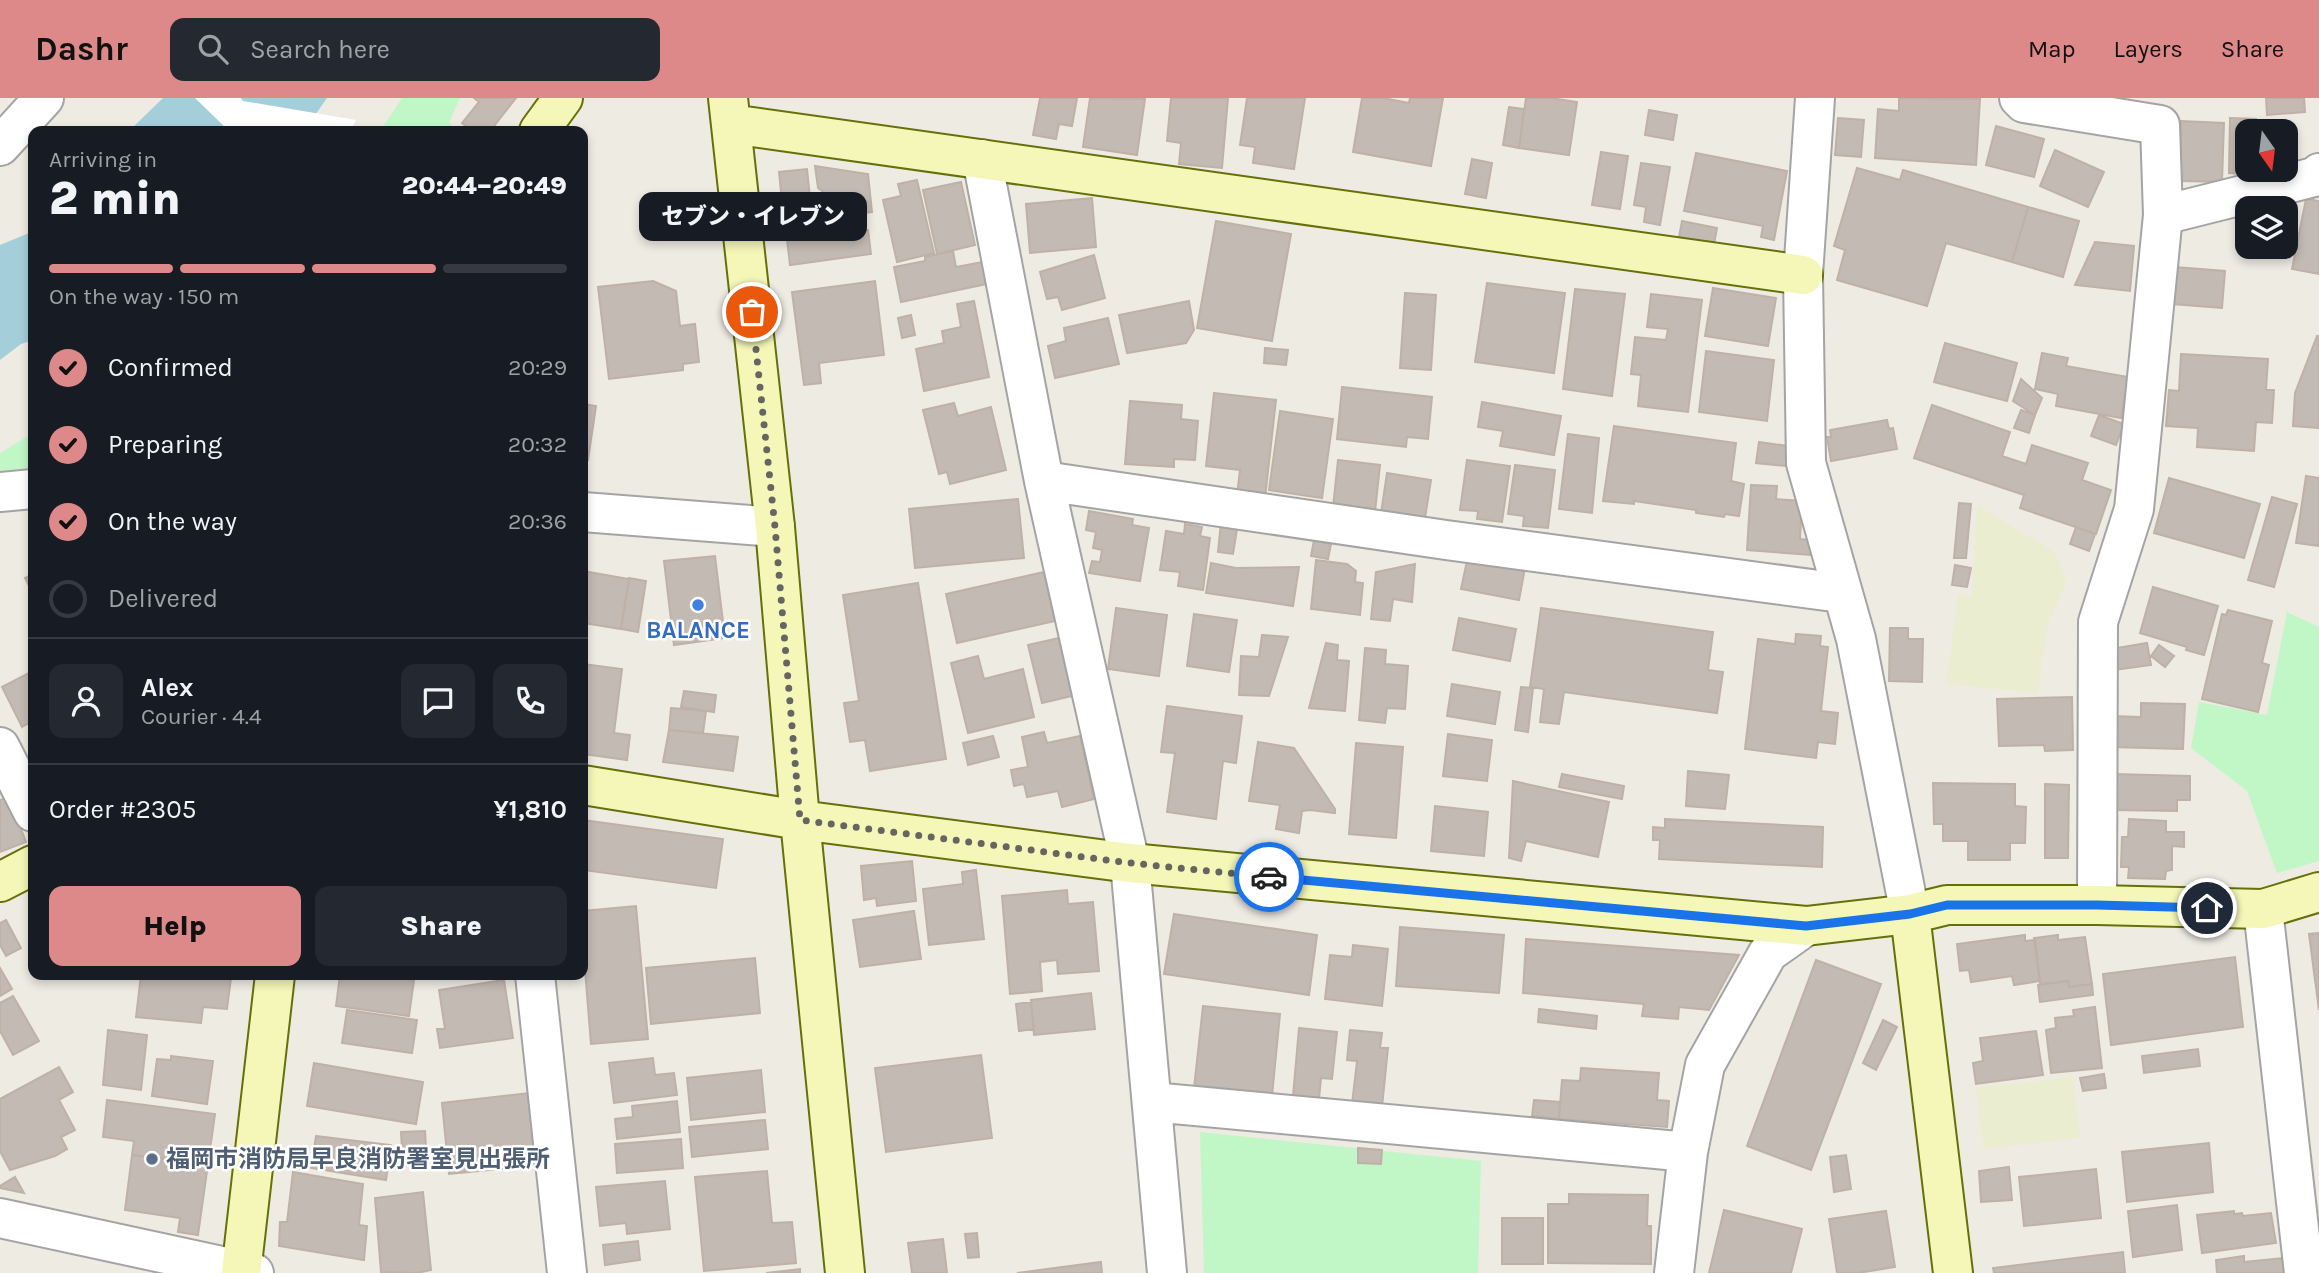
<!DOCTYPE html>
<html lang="en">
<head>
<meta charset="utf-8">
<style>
  :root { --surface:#171b24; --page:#242831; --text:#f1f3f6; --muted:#9ea1a6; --line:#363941; --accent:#dd898a }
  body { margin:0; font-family:Karla,"Noto Sans JP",sans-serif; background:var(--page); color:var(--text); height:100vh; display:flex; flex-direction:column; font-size:26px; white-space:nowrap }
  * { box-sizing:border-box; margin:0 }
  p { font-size:23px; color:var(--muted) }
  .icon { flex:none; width:38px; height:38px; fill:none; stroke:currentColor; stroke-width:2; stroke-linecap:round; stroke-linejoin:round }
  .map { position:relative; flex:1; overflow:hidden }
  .side { position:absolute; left:28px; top:28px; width:560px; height:854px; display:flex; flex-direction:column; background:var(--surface); border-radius:14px; box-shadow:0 4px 10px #0003 }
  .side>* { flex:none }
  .needle { width:46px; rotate:166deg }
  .fabs { position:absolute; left:2235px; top:21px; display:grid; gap:14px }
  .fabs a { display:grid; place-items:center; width:63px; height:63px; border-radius:14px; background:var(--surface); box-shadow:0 4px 10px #0003; font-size:35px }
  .pin { position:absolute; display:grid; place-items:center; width:60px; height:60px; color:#fff; margin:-30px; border:4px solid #fff; border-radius:50%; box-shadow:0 2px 7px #0007 }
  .courier { position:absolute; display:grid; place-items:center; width:70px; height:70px; margin:-35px; border:5px solid #1a73e8; border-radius:50%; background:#fff; color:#222; box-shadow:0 2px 9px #0007 }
  .bubble { position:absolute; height:49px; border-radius:14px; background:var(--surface); box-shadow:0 4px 10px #0003; font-size:23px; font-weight:800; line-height:49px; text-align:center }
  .overview em { font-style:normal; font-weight:800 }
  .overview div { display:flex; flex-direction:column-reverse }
  .overview { display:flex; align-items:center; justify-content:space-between; height:119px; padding:0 21px }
  h1 { font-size:46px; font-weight:800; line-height:52px }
  .bar { display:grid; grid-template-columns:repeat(4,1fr); gap:10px 7px; align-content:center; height:84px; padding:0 21px }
  .bar i { height:9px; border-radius:5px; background:var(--line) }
  .bar .current { background:var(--accent) }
  .bar p { grid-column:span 4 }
  .line { display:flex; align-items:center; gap:18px; padding:0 21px; border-top:2px solid var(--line) }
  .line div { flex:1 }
  .round { display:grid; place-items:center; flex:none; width:74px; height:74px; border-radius:14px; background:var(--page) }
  ol { padding:0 21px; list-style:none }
  li { display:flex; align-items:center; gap:21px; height:77px }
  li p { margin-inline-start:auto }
  li .icon { padding:7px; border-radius:50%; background:var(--accent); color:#111; stroke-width:4 }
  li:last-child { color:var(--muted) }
  li i { width:38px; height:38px; border:4px solid var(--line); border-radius:50% }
  .button { display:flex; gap:14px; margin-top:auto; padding:14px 21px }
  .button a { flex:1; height:80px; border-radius:14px; background:var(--accent); color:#111; font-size:28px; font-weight:800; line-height:80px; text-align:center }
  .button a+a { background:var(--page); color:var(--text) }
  header { display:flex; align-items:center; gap:42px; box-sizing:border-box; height:98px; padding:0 35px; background:var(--accent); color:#111 }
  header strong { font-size:33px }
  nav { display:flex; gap:38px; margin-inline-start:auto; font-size:24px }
  .search { width:490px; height:63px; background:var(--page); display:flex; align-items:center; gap:18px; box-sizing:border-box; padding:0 24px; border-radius:14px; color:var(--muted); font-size:26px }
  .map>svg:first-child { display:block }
</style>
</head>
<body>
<header>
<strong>Dashr</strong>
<div class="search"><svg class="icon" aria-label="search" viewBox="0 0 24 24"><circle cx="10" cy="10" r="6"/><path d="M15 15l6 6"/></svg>Search here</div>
<nav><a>Map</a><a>Layers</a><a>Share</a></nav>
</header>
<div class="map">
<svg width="2319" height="1175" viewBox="0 0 2319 1175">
  <rect width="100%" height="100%" fill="#eeebe3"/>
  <path fill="#eaedcf" d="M1977 407 2054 454 2067 483 2047 529 2038 595 1946 586 1958 497 1972 498Z
    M2073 979 2080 1040 1983 1051 1976 990Z"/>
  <path fill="#c1f7c6" d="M402 0H460L449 25 458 33H380Z
    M33 335V369L0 375V355Z
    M2287 514 2319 529V763L2277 775 2247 693 2191 650 2199 604 2267 617Z
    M1200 1034 1481 1063 1478 1175H1204Z"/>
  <path fill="#a5cedb" d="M163 0H327L311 23 301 33H129Z
    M33 131V242L21 246 0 262V147L29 135Z"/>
  <path fill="#fff" d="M195 0H241L243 3 356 22 350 33H229Z"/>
  <path fill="#c3bab3" stroke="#bfb1a6" stroke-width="2" d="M474 0H516L490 33H472L462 25 479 4Z
    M1040 0H1077L1072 28 1059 26 1056 41 1033 37Z
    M1090 0 1145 1 1137 57 1083 49Z
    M1171 0H1228L1222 70 1179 66 1181 45 1167 43Z
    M1247 0H1305L1294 71 1253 65 1255 49 1240 47Z
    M1362 0H1383L1409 5 1410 0H1443L1431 68 1353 54Z
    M1526 0H1551L1577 4 1569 57 1519 50Z
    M1899 0 1980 1 1976 67 1875 60 1878 11 1899 13Z
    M2266 0H2304L2305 14 2267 17Z
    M1509 9 1524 11 1519 50 1503 47Z
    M1649 12 1677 17 1673 42 1645 37Z
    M1838 20 1864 22 1861 59 1835 57Z
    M2230 20 2256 21V26L2272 27 2271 33H2247V72H2258V77L2229 75Z
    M2181 23 2224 25 2222 84 2181 83Z
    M1996 28 2044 41 2034 79 1986 67Z
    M2055 52 2104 74 2088 109 2040 88Z
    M1601 54 1628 58 1620 111 1592 107Z
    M1696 55 1787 73 1774 142 1761 139 1763 128 1684 113Z
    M1472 61 1492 65 1486 100 1465 96Z
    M1641 65 1670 69 1660 127 1644 124 1646 109 1634 107Z
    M815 68 868 76 872 114 853 116 818 90Z
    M1857 70 1900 82 1903 72 2028 109 2012 164 1946 145 1927 208 1837 182 1845 152 1834 148Z
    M807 71 811 110 783 114 779 74Z
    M917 82 934 155 897 164 883 102 901 98 898 86Z
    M961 84 975 147 937 156 923 92Z
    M1092 100 1096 149 1030 155 1026 106Z
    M2306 101 2319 103V176L2292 171Z
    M2028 109 2079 123 2063 179 2012 164Z
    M1216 123 1291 136 1272 243 1197 230Z
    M1682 123 1717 130 1714 146 1679 139Z
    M848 125 849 134 868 132 871 156 790 167 786 133Z
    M2095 144 2134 148 2130 193 2075 187Z
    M953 153 956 169 983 164 987 186 901 204 894 169 925 163V159Z
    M1094 157 1105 200 1062 212 1058 199 1047 201 1040 174Z
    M2175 169 2225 173 2222 210 2172 206Z
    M653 183 676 193 680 228 695 226 699 264 683 266V272L609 281 598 189Z
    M875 183 884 257 819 265 821 285 804 287 792 194Z
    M1487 185 1565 195 1554 275 1475 264Z
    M1713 190 1776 200 1768 248 1705 238Z
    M1575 191 1625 196 1612 298 1563 291Z
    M1405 195 1436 197 1431 272 1400 270Z
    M1651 196 1702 202 1688 314 1638 308 1641 277 1631 276 1635 239 1666 242 1668 231 1647 229Z
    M974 203 989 279 924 293 916 251 944 245 942 233 961 229 957 206Z
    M1189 203 1194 232 1186 245 1127 255 1119 217Z
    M911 217 915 237 902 240 898 220Z
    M1108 220 1119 266 1055 280 1048 248 1066 243 1064 230Z
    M2317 238H2319V330L2293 328 2295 295Z
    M1945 245 2017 265 2007 303 1934 284Z
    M1265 250 1288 252 1286 267 1264 265Z
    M1706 253 1774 262 1767 323 1699 314Z
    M2042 255 2068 260 2066 268 2128 279 2121 320 2056 308 2058 296 2035 291Z
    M2181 256 2268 261 2266 292H2274L2272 325 2256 324 2254 353 2197 349 2198 330 2166 328 2169 292 2179 293Z
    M2021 281 2042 300 2035 317 2013 303Z
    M1342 289 1432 299 1428 341 1407 339 1406 349 1337 341Z
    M1214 295 1276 302 1265 400 1237 397 1240 372 1206 368Z
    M1130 303 1182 307 1181 321 1198 323 1195 362 1174 361V369L1125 366Z
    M1482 304 1561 318 1554 357 1500 348 1503 333 1478 329Z
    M954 305 958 318 991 309 1006 372 950 386 947 374 939 376 923 312Z
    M583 306 596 308 588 362H583Z
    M1932 307 2010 334 2002 358 2026 366 2032 347 2088 365 2082 382 2111 392 2096 436 2020 410 2024 397 1914 360Z
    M2021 312 2035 317 2029 335 2014 330Z
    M1280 313 1333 321 1322 400 1269 392Z
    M2099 317 2124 326 2116 347 2091 338Z
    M1887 322 1889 331 1893 330 1897 351 1831 363 1827 339H1831L1830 332Z
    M1614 328 1736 345 1731 383 1744 386 1739 418 1725 416 1724 419 1696 415V412L1634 403V406L1603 403Z
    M1568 336 1599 340 1592 415 1559 411Z
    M1759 344 1788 348 1786 368 1756 365Z
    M1338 362 1380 367 1375 414 1333 409Z
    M1467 362 1510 368 1502 424 1477 421 1478 413 1460 412Z
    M1515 367 1555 372 1548 430 1523 428 1524 418 1508 416Z
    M1387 375 1431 382 1425 420 1379 429Z
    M2306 378 2319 380V448L2296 445Z
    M2169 380 2260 406 2244 460 2154 435Z
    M1751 387 1777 388 1776 401 1802 403 1800 441 1812 442 1811 457 1747 452Z
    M2272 399 2297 406 2274 489 2248 482Z
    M1018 401 1024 460 915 470 909 411Z
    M1959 405 1971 406 1966 460H1954Z
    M1089 413 1133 421 1132 427 1149 430 1140 483 1089 475 1092 463 1100 464 1102 452 1093 450 1096 434 1086 432Z
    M1221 424 1238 425 1233 456 1218 454Z
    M1185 426 1202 429 1200 438 1210 440 1203 492 1178 488 1180 474 1160 472 1166 433 1184 436Z
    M2076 429 2095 436 2089 453 2070 446Z
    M1314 442 1331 446 1328 461 1311 458Z
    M715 458 725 540 674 547 664 463Z
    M1468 458 1525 470 1519 502 1461 491Z
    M1316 462 1347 466 1356 473 1355 484 1363 485 1360 517 1311 511Z
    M1211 465 1236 470 1299 469 1293 508 1206 495Z
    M1415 466 1412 504 1393 501 1390 523 1371 521 1376 474Z
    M1955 467 1971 470 1967 489 1952 487Z
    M583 473 629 481 621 531 583 525Z
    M1044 474 1055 523 957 545 946 496Z
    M33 476V496L25 480Z
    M629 480 646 483 638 534 621 531Z
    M918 485 946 661 870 673 865 642 850 644 844 605 859 603 843 497Z
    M2153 489 2218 508 2204 557 2186 552 2187 549 2140 535Z
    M1116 510 1167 517 1159 578 1108 571Z
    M1541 510 1713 534 1708 572 1723 574 1717 615 1564 594 1559 626 1540 624 1544 591 1530 589Z
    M2228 512 2272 523 2262 565 2269 567 2258 614 2202 601 2222 516 2226 517Z
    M1194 516 1237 522 1229 574 1187 568Z
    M1459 520 1516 531 1510 563 1453 552Z
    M1890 530H1908V541H1923L1922 584 1889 583Z
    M1796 536 1821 538 1820 548 1828 549 1821 613 1838 615 1835 646 1818 644 1816 660 1745 651 1758 541 1795 546Z
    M1262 537 1288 539 1269 598 1239 597 1241 558 1259 559Z
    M1059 540 1072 598 1042 605 1028 547Z
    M1326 545 1338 547 1337 562 1349 563 1345 613 1309 610Z
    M2147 545 2151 567 2115 572 2111 551Z
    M2159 547 2174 558 2165 569 2151 558Z
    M1365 550 1386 552 1385 566 1408 568 1405 611 1387 610 1385 625 1359 622Z
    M978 558 984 581 1023 571 1034 619 968 635 951 565Z
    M583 566 622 571 614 635 630 637 627 662 583 656Z
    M33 573V623L22 629 2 589Z
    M1452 586 1500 594 1495 626 1447 618Z
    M1521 589 1533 590 1528 634 1515 632Z
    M684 593 716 597 714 614 681 609Z
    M2072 599 2073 652 2045 653 2044 647 1999 648 1997 601Z
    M2141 605 2185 606 2183 651 2110 649 2111 618 2141 619Z
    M1167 608 1242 618 1236 665 1223 663 1216 721 1167 714 1175 655 1161 654Z
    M671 610 706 613 703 635 669 632Z
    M669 632 738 639 733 673 663 664Z
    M1044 634 1047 645 1080 638 1094 701 1062 709 1058 693 1027 699 1024 686 1014 688 1011 672 1028 669 1022 639Z
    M1448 636 1492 642 1487 683 1443 678Z
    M993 638 999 659 968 667 963 645Z
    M1258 644 1294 650 1335 711V715L1310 712 1302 713 1299 735 1276 731 1280 707 1249 703Z
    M1356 645 1403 649 1396 740 1349 736Z
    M1688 673 1729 677 1725 711 1686 708Z
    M1562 676 1624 688 1622 701 1559 689Z
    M2112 676 2190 678V702H2177V713L2112 712Z
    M1513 683 1609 704 1598 759 1526 743 1521 763 1509 760Z
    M1933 685 2015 686V708L2026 709 2025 745H2010V762H1968V743H1943V726H1934Z
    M2045 686 2069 687 2068 760H2045Z
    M9 699 26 744 0 754V702Z
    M1435 708 1488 714 1484 758 1431 753Z
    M1665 721 1823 729 1822 769 1659 761 1660 742H1653V729L1665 730Z
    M2129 721 2166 723V734H2184V749L2172 748V772L2166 773 2165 781 2128 780 2129 769H2121L2122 739H2128Z
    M583 722 723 741 716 790 583 772Z
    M912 763 916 803 877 808 876 800 864 802 861 768Z
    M976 772 984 841 929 847 923 791 963 786 962 774Z
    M1067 792 1068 806 1093 804 1099 873 1058 876 1057 862 1040 864 1042 893 1010 896 1002 798Z
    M636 808 648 941 591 946 583 847V813Z
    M914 813 921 861 860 869 853 822Z
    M1174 816 1317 837 1309 897 1164 876Z
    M6 822 21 850 6 858 0 847V825Z
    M1400 829 1504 837 1499 895 1396 888Z
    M2319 835V912L2309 836Z
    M2025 837V843L2035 842 2040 883 2014 887 2012 878 1971 884 1969 872 1960 873 1957 846Z
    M2058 837V842L2085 839 2092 886 2069 889 2068 883 2040 886 2034 840Z
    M1526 841 1739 857 1709 912 1679 909 1678 921 1642 918 1644 906 1523 895Z
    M1353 847 1388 851 1382 908 1325 901 1330 857 1352 859Z
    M2235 859 2243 929 2111 947 2103 876Z
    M755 860 760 915 651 926 646 870Z
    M1816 862 1881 886 1811 1072 1747 1048Z
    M0 870 12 891 0 898Z
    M141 877H197L231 880 227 911 203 909 201 925 136 919Z
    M340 877H377L414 882 409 918 336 908Z
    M504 882 513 940 440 950 437 931H445L439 892Z
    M2068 883 2069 889 2092 886 2093 897 2040 904 2038 887Z
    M1091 895 1095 931 1034 937 1031 902Z
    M13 898 39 943 13 957 0 933V905Z
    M1031 904 1034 931 1019 933 1016 906Z
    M1203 908 1280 916 1272 998 1194 990Z
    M2095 909 2102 970 2051 975 2046 932 2056 930 2055 920 2074 918 2073 912Z
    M1539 911 1597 918 1596 931 1538 924Z
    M347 912 417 922 412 955 342 945Z
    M1883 922 1897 929 1876 972 1863 965Z
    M1299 930 1337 934 1332 981 1321 980 1319 1001 1293 998Z
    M108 932 147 937 141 992 103 987Z
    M1350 932 1382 935 1380 950H1388L1382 1009 1352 1006 1357 963 1347 962Z
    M2036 933 2043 977 1976 986 1973 965 1983 963 1980 940Z
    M2198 951 2200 968 2144 975 2142 958Z
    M981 957 992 1040 886 1054 875 970Z
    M171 958 213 963 207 1006 152 998 157 961 171 962Z
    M653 960 655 977 674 975 677 997 614 1005 609 965Z
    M314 965 423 984 416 1026 307 1008Z
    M59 969 73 994 59 1002 75 1032 61 1039 67 1051 55 1058 10 1072 0 1053V1001Z
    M1581 970 1659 975 1657 1002 1669 1003 1667 1029 1559 1021 1562 982 1580 983Z
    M761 972 765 1014 691 1022 687 980Z
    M2104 976 2106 990 2083 993 2080 980Z
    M529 995 539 1067 449 1076 442 1005Z
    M107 1002 215 1016 208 1066 132 1057 134 1043 103 1039Z
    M1534 1002 1560 1004 1559 1021 1532 1018Z
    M677 1003 680 1034 617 1041 615 1021 633 1019 632 1008Z
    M765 1022 768 1051 692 1059 689 1029Z
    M425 1033 427 1066 403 1068 401 1034Z
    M316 1038 391 1047 386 1082 311 1070Z
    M681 1041 683 1070 617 1075 615 1046Z
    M2209 1045 2213 1094 2127 1104 2122 1054Z
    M1358 1050 1382 1052 1381 1066 1358 1065Z
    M132 1057 208 1066 198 1137 178 1134 180 1120 125 1112Z
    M1846 1057 1851 1091 1834 1094 1830 1059Z
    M2009 1069 2012 1102 1981 1104 1979 1073Z
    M2096 1071 2101 1120 2024 1128 2019 1079Z
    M767 1073 772 1125 792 1124 796 1165 704 1173 695 1079Z
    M293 1074 363 1086 359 1127 367 1128 364 1162 279 1148 280 1124H287Z
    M15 1079 24 1095 0 1090V1088Z
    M665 1083 670 1131 627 1136 626 1125 600 1128 596 1089Z
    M423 1094 431 1172 417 1175 381 1174 375 1100Z
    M1569 1096 1648 1097 1647 1128H1651V1166L1548 1165V1106H1569Z
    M2177 1107 2182 1152 2133 1159 2128 1113Z
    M1724 1112 1802 1131 1791 1175H1709Z
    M1886 1113 1895 1169 1858 1175H1837L1829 1121Z
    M2234 1113V1116L2242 1115 2243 1118 2271 1115 2276 1145 2202 1155 2197 1117Z
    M1502 1120H1543V1166H1502Z
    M977 1135 979 1159 968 1160 965 1136Z
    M943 1141 947 1175H912L908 1145Z
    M638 1143 640 1162 605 1167 603 1147Z
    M2123 1154 2125 1175H1994L1993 1170Z
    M2244 1158V1164L2283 1160 2284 1175H2217L2216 1162Z
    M1101 1164 1102 1175H1017Z
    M800 1171V1175H766Z"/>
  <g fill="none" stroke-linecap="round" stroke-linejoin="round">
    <g stroke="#a4a4a4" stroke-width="42">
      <path id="street" d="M1815 0 1803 177 1806 365 1856 541 1910 816
        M2019 0 2024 5 2160 27 2163 117 2134 411 2098 524 2097 807
        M0 48 44 0
        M982 61 1044 383 1130 765 1167 1175
        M2163 117 2318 78 2319 75
        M1044 383 1446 442 1841 495
        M0 394 33 391
        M583 414 775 429
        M0 649 33 714
        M2263 811 2304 1175
        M535 877 567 1175
        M1152 1004 1688 1054
        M0 1120 254 1175
        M1674 1175 1688 1054 1705 967 1768 855 1806 828"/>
    </g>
    <g stroke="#657008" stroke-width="42">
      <path id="secondary" d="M728 0 775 429 800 722 845 1175
        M731 26 1803 177
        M539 33 563 0
        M583 687 800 722 1130 765 1806 828 1910 816 1947 807H2097L2263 811 2319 794
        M0 784 33 767
        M1910 816 1953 1175
        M241 1175 275 877"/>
    </g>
    <use href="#street" stroke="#fff" stroke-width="38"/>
    <use href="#secondary" stroke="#f4f7b8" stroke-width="38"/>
  </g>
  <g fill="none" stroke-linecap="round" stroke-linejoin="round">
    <path stroke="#666562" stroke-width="7" stroke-dasharray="0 12.6" d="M752 214 775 429 800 722 1130 765 1269 779"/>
    <path stroke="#1a73e8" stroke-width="9" d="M1269 779 1806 828 1910 816 1947 807H2097L2207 810"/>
  </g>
  <circle fill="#3f7fe0" stroke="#fff" stroke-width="2.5" cx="698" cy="507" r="7"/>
  <circle fill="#5c6f8a" stroke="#fff" stroke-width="2.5" cx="152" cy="1061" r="7"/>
  <g text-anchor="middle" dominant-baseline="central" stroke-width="5" stroke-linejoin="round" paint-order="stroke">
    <g font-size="24" font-weight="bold" fill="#366cbe" stroke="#fff">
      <text x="698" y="532">BALANCE</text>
    </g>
    <g font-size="24" font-weight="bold" fill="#4e5e75" stroke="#fff" text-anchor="start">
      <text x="166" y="1061">福岡市消防局早良消防署室見出張所</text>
    </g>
  </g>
</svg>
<div class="fabs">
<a><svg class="needle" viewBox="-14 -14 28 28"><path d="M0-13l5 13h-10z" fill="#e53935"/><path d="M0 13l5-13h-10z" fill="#9ea1a6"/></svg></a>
<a><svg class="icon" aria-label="layers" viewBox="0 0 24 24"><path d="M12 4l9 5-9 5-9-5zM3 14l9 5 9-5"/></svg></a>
</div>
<div class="pin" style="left:752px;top:214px;background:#ea580c"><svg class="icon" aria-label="bag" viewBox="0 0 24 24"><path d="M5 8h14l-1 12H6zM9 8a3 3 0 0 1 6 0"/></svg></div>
<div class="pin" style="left:2207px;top:810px;background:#1f2937"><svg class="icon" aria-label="home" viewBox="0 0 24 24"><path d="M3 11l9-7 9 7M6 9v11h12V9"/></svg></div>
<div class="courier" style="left:1269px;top:779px"><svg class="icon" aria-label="car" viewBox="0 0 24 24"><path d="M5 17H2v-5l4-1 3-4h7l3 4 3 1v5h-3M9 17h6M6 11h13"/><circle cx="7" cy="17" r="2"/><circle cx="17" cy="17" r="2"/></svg></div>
<div class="bubble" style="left:639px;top:94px;width:228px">セブン・イレブン</div>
<section class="side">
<div class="overview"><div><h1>2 min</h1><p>Arriving in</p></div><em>20:44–20:49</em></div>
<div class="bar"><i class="current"></i><i class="current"></i><i class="current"></i><i></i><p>On the way · 150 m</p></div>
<ol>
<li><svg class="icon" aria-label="check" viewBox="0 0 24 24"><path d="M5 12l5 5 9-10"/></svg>Confirmed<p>20:29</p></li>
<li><svg class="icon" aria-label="check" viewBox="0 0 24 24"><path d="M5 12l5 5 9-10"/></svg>Preparing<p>20:32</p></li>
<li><svg class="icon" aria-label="check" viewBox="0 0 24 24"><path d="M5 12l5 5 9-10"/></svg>On the way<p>20:36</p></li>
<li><i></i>Delivered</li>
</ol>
<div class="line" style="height:126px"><a class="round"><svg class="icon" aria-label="person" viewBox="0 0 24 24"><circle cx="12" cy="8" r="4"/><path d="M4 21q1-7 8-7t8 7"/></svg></a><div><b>Alex</b><p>Courier · 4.4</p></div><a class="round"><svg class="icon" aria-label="chat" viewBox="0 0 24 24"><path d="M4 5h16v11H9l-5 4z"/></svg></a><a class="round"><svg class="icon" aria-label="phone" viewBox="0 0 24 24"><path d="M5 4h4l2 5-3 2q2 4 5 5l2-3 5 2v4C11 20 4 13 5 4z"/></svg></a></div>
<div class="line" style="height:91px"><div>Order #2305</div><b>¥1,810</b></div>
<div class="button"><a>Help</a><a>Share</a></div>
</section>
</div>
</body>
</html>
